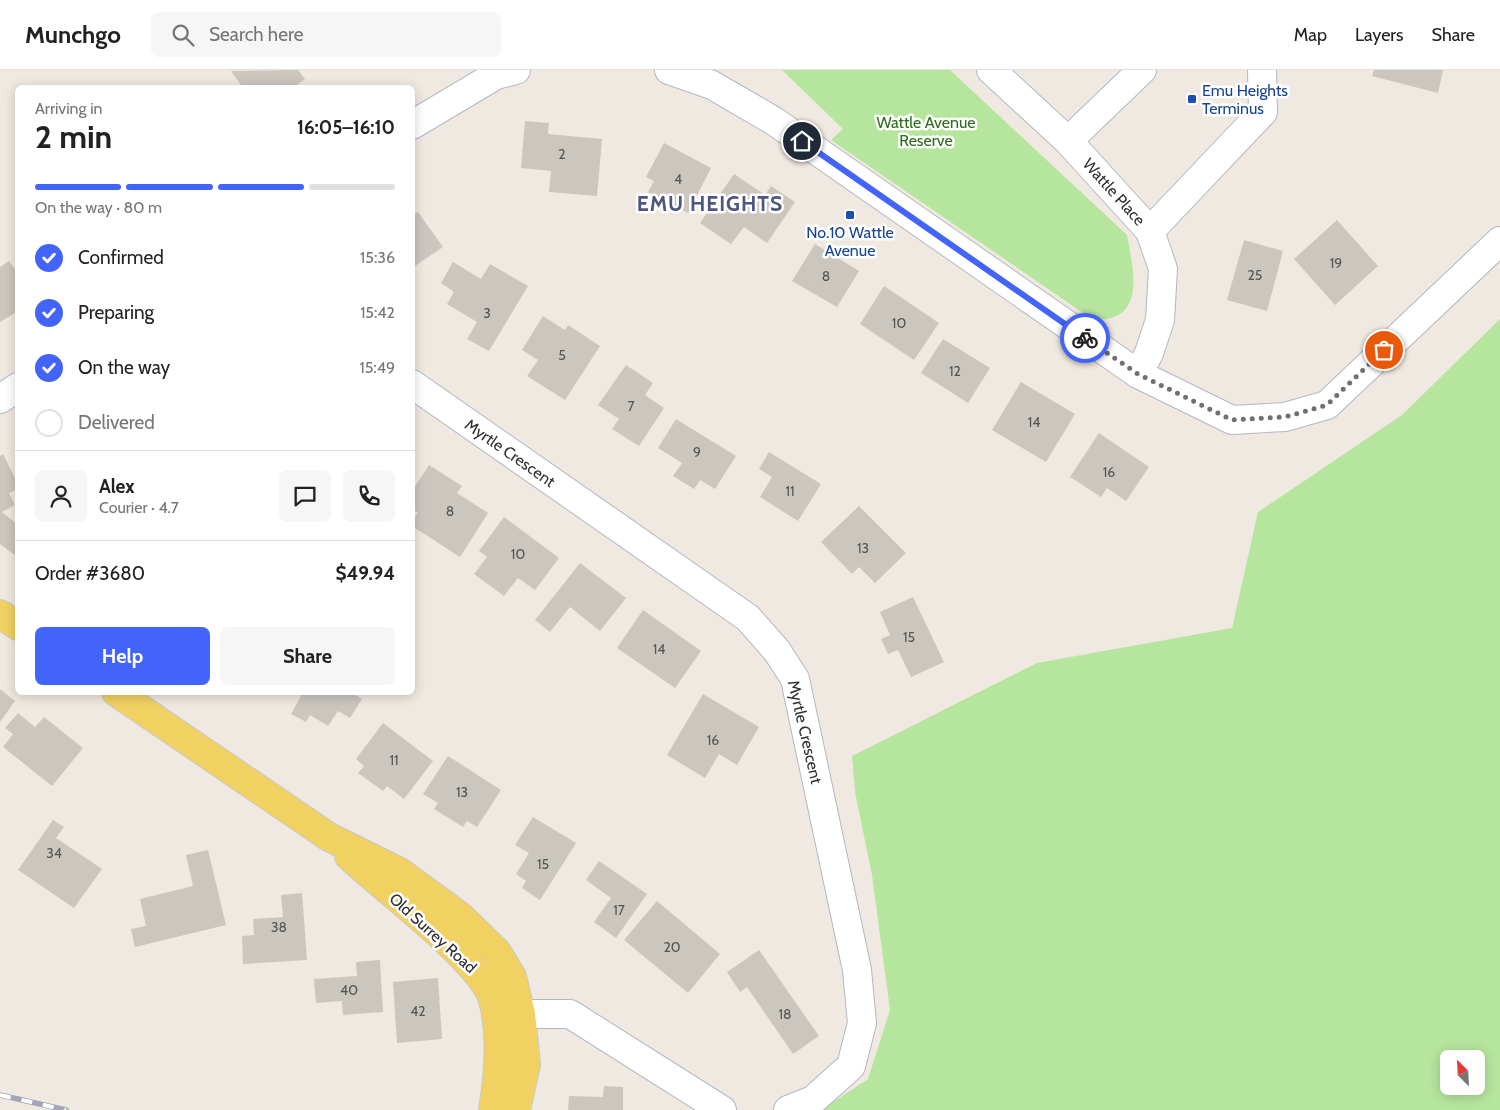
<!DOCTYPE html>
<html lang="en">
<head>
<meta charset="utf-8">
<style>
  :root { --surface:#fff; --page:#f6f6f6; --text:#222; --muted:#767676; --line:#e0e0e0; --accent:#4264fb }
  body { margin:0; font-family:Cabin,sans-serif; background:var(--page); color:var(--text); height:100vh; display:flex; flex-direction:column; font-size:19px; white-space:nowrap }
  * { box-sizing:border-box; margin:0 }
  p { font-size:16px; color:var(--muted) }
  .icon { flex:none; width:28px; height:28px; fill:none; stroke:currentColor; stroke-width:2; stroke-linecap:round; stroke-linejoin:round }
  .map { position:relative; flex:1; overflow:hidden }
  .details { position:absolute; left:15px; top:15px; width:400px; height:610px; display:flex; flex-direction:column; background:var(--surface); border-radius:8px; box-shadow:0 2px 12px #0003 }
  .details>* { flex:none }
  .needle { width:32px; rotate:336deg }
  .buttons { position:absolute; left:1440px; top:980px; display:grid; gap:10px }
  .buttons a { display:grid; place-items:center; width:45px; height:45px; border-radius:8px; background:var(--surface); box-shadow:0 2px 12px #0003; font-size:25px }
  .pin { position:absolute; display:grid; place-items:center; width:42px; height:42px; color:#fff; margin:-21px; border:2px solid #fff; border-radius:50%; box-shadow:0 1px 5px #0007 }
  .courier { position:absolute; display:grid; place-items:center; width:50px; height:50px; margin:-25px; border:4px solid #4264fb; border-radius:50%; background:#fff; color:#222; box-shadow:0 1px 6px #0007 }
  .summary em { font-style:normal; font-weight:800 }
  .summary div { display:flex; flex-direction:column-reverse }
  .summary { display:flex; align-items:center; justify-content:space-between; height:85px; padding:0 20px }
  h1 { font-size:32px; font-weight:800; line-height:38px }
  .bar { display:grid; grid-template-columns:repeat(4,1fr); gap:8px 5px; align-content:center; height:60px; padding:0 20px }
  .bar i { height:6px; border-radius:4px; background:var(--line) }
  .bar .on { background:var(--accent) }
  .bar p { grid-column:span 4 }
  .line { display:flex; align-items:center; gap:12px; padding:0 20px; border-top:1px solid var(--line) }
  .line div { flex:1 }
  .round { display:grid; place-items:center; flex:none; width:52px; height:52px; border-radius:8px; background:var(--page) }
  ol { padding:0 20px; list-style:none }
  li { display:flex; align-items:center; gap:15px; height:55px }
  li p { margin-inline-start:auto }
  li .icon { padding:5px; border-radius:50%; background:var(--accent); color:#fff; stroke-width:4 }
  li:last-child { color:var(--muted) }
  li i { width:28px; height:28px; border:2px solid var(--line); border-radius:50% }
  .button { display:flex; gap:10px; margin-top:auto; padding:10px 20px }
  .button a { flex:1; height:58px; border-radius:8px; background:var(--accent); color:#fff; font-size:20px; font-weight:800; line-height:58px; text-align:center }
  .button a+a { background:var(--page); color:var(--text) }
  header { display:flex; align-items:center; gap:30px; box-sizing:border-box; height:70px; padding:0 25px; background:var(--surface); border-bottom:1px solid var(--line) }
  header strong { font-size:24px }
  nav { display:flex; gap:28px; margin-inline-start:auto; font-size:18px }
  .search { width:350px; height:45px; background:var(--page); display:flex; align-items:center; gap:12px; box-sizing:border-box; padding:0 18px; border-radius:8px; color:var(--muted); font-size:19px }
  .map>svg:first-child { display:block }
</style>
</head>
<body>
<header>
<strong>Munchgo</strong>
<div class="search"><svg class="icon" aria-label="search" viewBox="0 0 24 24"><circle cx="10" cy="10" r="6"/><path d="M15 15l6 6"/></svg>Search here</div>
<nav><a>Map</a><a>Layers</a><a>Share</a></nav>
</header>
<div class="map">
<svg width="1500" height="1040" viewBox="0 0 1500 1040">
  <rect width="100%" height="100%" fill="#efe9e1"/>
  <path fill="#b6e59e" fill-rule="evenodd" d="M782 0H950L1127 165C1131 190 1145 237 1112 248 1106 250 1098 249 1092 249L831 70 843 59Z
    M1500 249V1040H821L868 1009 890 940 872 805 855 722 852 686 1037 593 1232 558 1258 442 1402 345ZM1449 989H1476V1016H1449Z"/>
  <path fill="#cbc7bf" d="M298 0 305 9 293 18H243L231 1Z
    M1374 0H1443L1438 23 1372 6Z
    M525 51 549 53 548 64 602 69 597 126 549 122 551 101 521 98Z
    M664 73 711 98 688 143 648 122 654 111 646 107Z
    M734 104 765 125 771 116 795 132 767 173 744 157 731 174 700 153Z
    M418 142 443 177 412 198V145Z
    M1337 150 1378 196 1335 235 1294 189Z
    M1244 170 1283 181 1267 241 1227 230Z
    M815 174 859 201 837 237 792 211Z
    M9 191 18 204V241L0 252V197Z
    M453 192 481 209 490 194 528 216 489 281 467 269 477 252 447 234 454 222 441 213Z
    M884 216 939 253 914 290 860 254Z
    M543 246 565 260 568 255 600 276 565 330 527 306 538 290 522 280Z
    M943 269 990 298 968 333 921 303Z
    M626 295 653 313 645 325 664 338 639 376 612 359 619 349 598 335Z
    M1021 312 1075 344 1046 392 992 360Z
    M676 349 736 386 715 419 700 410 694 419 673 406 682 393 658 378Z
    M1099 363 1149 397 1126 431 1107 418 1101 427 1070 407Z
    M769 382 821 414 798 451 760 427 772 407 759 399Z
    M3 384 18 414V419L9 423 15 435 2 442 18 455 16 486 0 474V386Z
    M429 395 462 416 457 423 488 443 460 487 412 456V451L418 443 412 439V421Z
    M859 436 906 483 875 513 859 497 852 504 821 472Z
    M504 447 559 488 535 520 518 508 504 526 474 504 487 487 479 481Z
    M580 493 626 528 600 561 570 537 550 562 535 550Z
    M913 527 944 592 911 607 898 580 888 584 881 569 890 565 880 542Z
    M643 540 701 581 675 618 617 578Z
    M0 619 15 631 0 652Z
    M303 622H351L362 629 350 648 338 641 328 656 310 645 306 652 291 644Z
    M703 624 759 657 737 695 719 684 705 708 667 685Z
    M18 643 35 657 44 647 83 678 52 716 3 677 13 664 5 658Z
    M383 653 433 691 404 729 387 716 383 721 358 703 364 696 356 689Z
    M448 686 501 720 477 757 467 751 463 757 434 739 438 733 423 724Z
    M533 747 576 773 540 830 522 818 526 811 516 804 529 783 515 775Z
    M53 750 64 757 56 768 102 799 74 838 18 800Z
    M208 780 226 855 135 877 131 859 146 856 140 829 193 816 186 785Z
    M599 791 647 824 616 868 594 852 611 828 586 810Z
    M302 823 307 890 243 894 242 866 254 865 253 849 283 847 281 825Z
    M657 831 720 884 688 923 624 870Z
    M759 880 819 966 793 984 747 917 740 922 727 902Z
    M380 890 383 942 343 945 342 931 316 933 314 909 357 906 356 892Z
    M438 908 442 969 397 973 393 912Z
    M604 1016 623 1017V1040H568L569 1026 603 1027Z"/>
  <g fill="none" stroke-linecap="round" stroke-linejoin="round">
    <g stroke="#b4b7c1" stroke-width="30">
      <path id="minor" d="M669 0 712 15 774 51 1138 304 1232 350 1285 347 1327 335 1500 171
        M991 0 1068 71 1150 161 1163 199 1160 250 1149 283 1138 304
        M412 55 496 5 516 0
        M1068 71 1142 0
        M1150 161 1263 42 1262 0
        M412 314 748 548 777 581 795 609 857 900 862 953 851 996 813 1030 788 1040
        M0 329 18 317
        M521 944H570L722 1040"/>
    </g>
    <g stroke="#c9c9c9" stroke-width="30">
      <path id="major" d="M0 544 18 556
        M116 622 329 767 400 802 460 846 497 882 512 907 521 944 526 994 516 1040
        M349 786C381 817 483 892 493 930 502 966 499 1004 493 1040"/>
    </g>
    <use href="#minor" stroke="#fff" stroke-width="28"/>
    <use href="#major" stroke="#f2d163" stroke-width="28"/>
    <g stroke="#a3a6b8" stroke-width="5.5">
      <path id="rail" d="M0 1025 66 1040"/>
    </g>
    <use href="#rail" stroke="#fff" stroke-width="4" stroke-dasharray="11" stroke-linecap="butt"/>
  </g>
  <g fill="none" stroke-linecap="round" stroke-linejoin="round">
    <path stroke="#726f6d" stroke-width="5" stroke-dasharray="0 9" d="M1085 268 1138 304 1232 350 1285 347 1327 335 1384 280"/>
    <path stroke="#4264fb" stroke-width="6" d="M802 71 1085 268"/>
  </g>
  <g fill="#1a4fb4" stroke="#fff" stroke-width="2">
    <rect x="1187" y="24" width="10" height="10" rx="2.5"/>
    <rect x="845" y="140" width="10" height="10" rx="2.5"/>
  </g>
  <g text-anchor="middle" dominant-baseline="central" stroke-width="5" stroke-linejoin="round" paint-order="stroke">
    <g font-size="14" fill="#555452">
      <text x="562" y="84">2</text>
      <text x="678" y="109">4</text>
      <text x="1336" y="193">19</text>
      <text x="1255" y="205">25</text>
      <text x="826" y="206">8</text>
      <text x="487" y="243">3</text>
      <text x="899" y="253">10</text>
      <text x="562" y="285">5</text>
      <text x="955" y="301">12</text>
      <text x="631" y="336">7</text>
      <text x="1034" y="352">14</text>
      <text x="697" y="382">9</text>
      <text x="1109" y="402">16</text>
      <text x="790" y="421">11</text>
      <text x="450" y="441">8</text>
      <text x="863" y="478">13</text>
      <text x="518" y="484">10</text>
      <text x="909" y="567">15</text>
      <text x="659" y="579">14</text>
      <text x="713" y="670">16</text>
      <text x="394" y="690">11</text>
      <text x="462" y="722">13</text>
      <text x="54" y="783">34</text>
      <text x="543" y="794">15</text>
      <text x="619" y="840">17</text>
      <text x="279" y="857">38</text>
      <text x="672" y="877">20</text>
      <text x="349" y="920">40</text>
      <text x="418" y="941">42</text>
      <text x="785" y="944">18</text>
    </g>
    <g font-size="16" fill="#164399" stroke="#fff" text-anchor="start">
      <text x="1202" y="20">Emu Heights<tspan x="1202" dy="18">Terminus</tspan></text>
      <text x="850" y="162" text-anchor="middle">No.10 Wattle<tspan x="850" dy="18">Avenue</tspan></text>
    </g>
    <g font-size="16" fill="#2c6e1b" stroke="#fff">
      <text x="926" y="52">Wattle Avenue<tspan x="926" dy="18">Reserve</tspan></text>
    </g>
    <g font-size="16" fill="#2e2e2e" stroke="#fff">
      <text transform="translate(1114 122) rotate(48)">Wattle Place</text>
      <text transform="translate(510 383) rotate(35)">Myrtle Crescent</text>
      <text transform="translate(805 662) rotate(77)">Myrtle Crescent</text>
      <text transform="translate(433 863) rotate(42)">Old Surrey Road</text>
    </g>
    <g font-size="21" font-weight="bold" letter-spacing="1" fill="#4d5680" stroke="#fff">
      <text x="710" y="133">EMU HEIGHTS</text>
    </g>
  </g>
</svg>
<div class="buttons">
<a><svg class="needle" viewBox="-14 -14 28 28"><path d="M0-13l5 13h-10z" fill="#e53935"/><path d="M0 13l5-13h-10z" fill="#767676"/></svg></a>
</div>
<div class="pin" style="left:1384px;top:280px;background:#ea580c"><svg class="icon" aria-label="bag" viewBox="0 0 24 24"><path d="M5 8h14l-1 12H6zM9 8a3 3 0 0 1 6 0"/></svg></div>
<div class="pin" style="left:802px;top:71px;background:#1f2937"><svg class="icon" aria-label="home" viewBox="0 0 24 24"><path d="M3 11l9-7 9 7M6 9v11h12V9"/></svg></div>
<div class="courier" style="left:1085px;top:268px"><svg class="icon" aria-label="bike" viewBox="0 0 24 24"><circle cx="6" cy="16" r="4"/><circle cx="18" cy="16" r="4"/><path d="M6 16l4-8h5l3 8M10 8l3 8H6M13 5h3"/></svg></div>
<section class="details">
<div class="summary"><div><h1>2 min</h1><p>Arriving in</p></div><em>16:05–16:10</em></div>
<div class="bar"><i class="on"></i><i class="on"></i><i class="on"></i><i></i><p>On the way · 80 m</p></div>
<ol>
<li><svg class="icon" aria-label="check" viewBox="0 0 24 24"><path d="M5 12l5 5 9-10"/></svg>Confirmed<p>15:36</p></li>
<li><svg class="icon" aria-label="check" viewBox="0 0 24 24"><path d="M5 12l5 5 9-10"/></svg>Preparing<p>15:42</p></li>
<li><svg class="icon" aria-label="check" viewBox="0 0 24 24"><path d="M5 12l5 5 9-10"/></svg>On the way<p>15:49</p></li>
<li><i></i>Delivered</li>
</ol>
<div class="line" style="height:90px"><a class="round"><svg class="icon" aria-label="person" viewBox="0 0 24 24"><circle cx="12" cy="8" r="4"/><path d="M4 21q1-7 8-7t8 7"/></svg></a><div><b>Alex</b><p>Courier · 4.7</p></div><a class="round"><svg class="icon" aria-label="chat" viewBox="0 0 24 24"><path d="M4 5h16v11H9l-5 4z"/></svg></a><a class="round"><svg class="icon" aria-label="phone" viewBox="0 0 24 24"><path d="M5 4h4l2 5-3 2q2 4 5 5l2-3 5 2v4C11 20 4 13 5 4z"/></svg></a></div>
<div class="line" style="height:65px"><div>Order #3680</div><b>$49.94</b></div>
<div class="button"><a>Help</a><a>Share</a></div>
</section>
</div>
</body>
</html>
